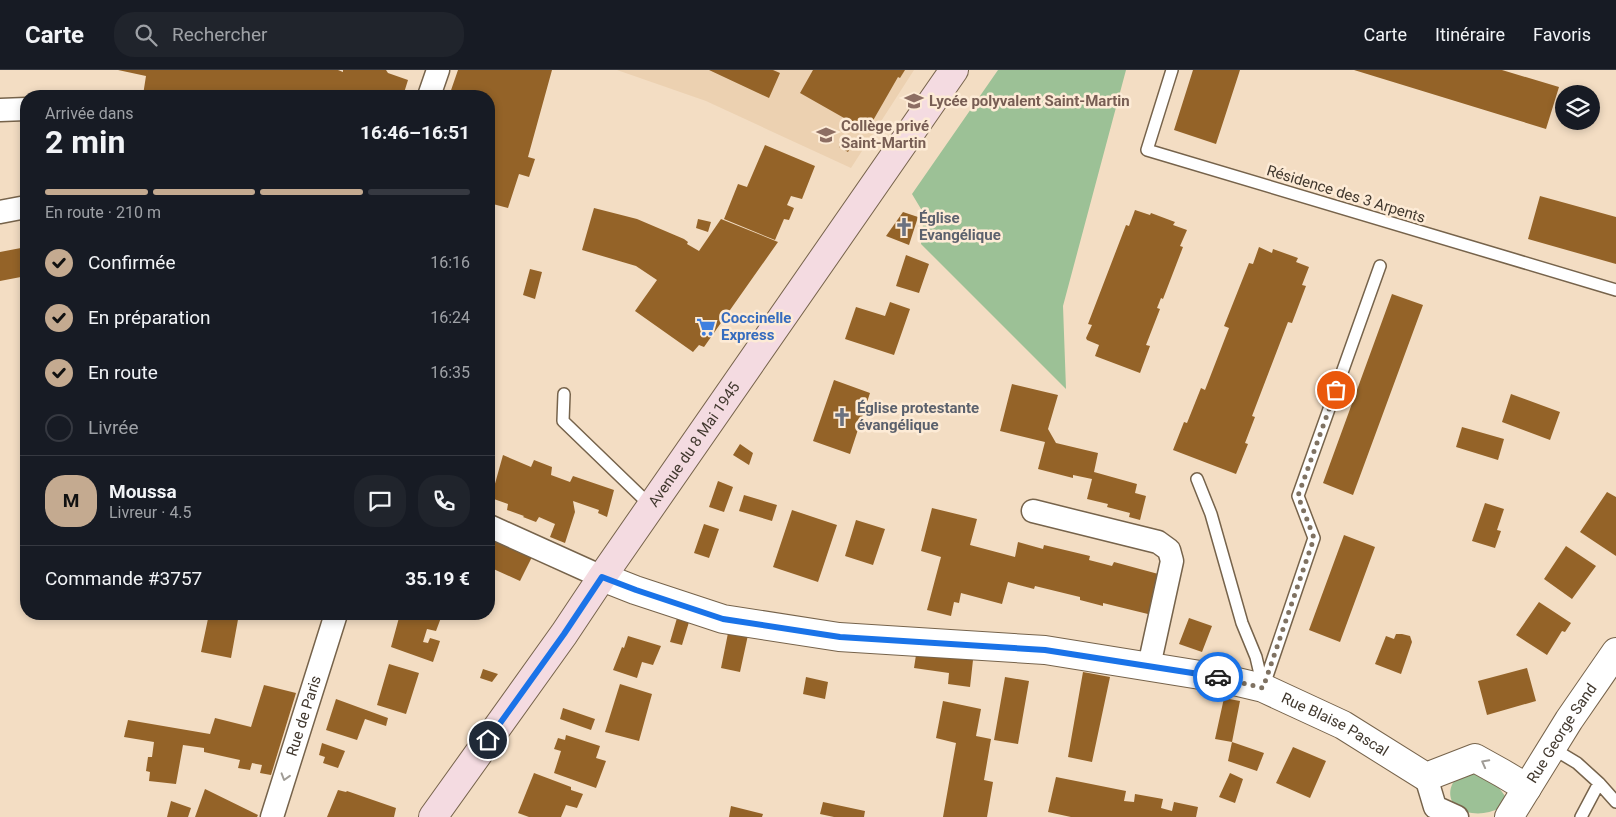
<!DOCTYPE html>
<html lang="fr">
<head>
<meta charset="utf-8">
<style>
  :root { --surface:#171b24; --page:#20242c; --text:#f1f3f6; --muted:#9ea1a6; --line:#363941; --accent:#c4aa90 }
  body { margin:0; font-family:Roboto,sans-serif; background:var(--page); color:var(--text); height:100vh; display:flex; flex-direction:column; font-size:19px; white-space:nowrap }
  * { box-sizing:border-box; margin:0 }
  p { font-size:16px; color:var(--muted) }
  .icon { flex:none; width:28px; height:28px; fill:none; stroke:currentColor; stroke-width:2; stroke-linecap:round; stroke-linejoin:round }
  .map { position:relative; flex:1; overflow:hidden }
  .panel { position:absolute; left:20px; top:20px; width:475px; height:530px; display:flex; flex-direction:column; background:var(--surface); border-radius:20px; box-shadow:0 2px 8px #0003 }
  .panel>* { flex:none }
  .controls { position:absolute; left:1555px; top:15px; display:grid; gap:10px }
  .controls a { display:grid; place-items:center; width:45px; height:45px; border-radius:50%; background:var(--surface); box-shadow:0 2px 8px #0003; font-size:25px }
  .pin { position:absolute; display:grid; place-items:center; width:42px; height:42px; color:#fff; margin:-21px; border:2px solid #fff; border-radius:50%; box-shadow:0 1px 5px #0007 }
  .courier { position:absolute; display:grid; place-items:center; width:50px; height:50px; margin:-25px; border:4px solid #1a73e8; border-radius:50%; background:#fff; color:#222; box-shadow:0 1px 6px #0007 }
  .overview em { font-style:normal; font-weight:700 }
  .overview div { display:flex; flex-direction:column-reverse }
  .overview { display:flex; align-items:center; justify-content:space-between; height:85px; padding:0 25px }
  h1 { font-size:32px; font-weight:700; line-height:38px }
  .bar { display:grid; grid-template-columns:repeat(4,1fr); gap:8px 5px; align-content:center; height:60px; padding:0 25px }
  .bar i { height:6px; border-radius:4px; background:var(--line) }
  .bar .selected { background:var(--accent) }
  .bar p { grid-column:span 4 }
  .line { display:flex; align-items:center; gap:12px; padding:0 25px; border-top:1px solid var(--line) }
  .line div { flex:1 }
  .round { display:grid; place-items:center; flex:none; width:52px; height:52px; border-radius:20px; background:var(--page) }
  ol { padding:0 25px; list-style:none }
  li { display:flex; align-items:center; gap:15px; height:55px }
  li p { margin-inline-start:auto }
  li .icon { padding:5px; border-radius:50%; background:var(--accent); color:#111; stroke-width:4 }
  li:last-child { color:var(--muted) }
  li i { width:28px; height:28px; border:2px solid var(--line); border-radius:50% }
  header { display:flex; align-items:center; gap:30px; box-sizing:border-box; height:70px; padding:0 25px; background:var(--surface); border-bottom:1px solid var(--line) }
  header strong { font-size:24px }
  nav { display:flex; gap:28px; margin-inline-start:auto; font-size:18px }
  .search { width:350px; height:45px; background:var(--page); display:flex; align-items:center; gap:12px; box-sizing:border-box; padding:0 18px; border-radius:20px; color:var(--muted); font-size:19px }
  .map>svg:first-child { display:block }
</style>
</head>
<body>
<header>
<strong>Carte</strong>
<div class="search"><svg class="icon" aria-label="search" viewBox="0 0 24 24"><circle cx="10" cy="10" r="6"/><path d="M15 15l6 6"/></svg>Rechercher</div>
<nav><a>Carte</a><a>Itinéraire</a><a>Favoris</a></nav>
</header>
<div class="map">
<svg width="1616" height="747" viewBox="0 0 1616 747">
  <rect width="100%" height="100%" fill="#f3ddc3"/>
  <path fill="#ecd1b1" d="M617 0H914L851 98 706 31Z"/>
  <path fill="#9cc196" d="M998 0H1126L1063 236 1066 319 921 174 924 144 912 124Z
    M1476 703C1489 708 1497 714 1505 726L1500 738C1486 745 1468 746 1456 736 1446 728 1450 711 1460 706 1465 704 1471 704 1476 703Z"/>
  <path fill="#946328" d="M118 0H338L343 2V0H386L388 3 408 10 403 26H160L143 25 146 6Z
    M458 0H552L528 87 535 89 529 107 519 104 508 138 489 133V105L491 97 489 96V26H449Z
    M709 0H773L780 3 769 28Z
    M813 0H905L900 8 898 7 867 61 800 23Z
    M1193 0H1240L1216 74 1174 60Z
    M1354 0H1502L1559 17 1546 59Z
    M843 70 852 74 848 82 839 77Z
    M765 75 815 96 802 129 791 126 787 135 794 138 789 150 784 149 775 170 724 149 738 114 747 117Z
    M1540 126 1616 147V194L1528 169Z
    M594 138 637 149 684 169 688 172 687 174 699 181 721 149 778 172 704 277 699 275 693 282 635 241 657 210 636 196 582 180Z
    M1135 140 1150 145 1151 143 1175 152 1173 155 1187 160 1180 176 1183 177 1163 229 1161 228 1157 238 1160 239 1146 275 1150 276 1140 303 1095 286 1099 275 1087 270 1086 268 1092 255 1088 254 1126 155 1129 156Z
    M903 142 918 147 909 175 886 166Z
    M698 149 711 152 708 162 696 158Z
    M26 177V206L0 211V182Z
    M1259 177 1272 183 1273 179 1298 188 1296 192 1309 197 1302 215 1306 216 1292 253 1288 252 1252 346 1255 347 1245 373 1248 374 1236 404 1173 380 1184 352 1187 353 1201 318 1205 320 1229 258 1224 256 1249 193 1253 194Z
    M906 185 929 194 919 223 896 216Z
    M530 199 542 202 535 229 523 225Z
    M1392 224 1423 235 1353 425 1323 413Z
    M890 232 910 239 894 285 845 269 856 237 885 246Z
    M834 310 870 323 850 384 813 371Z
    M1012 314 1058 325 1048 359 1056 373 1098 383 1094 402 1137 414 1135 423 1146 426 1140 450 1129 447 1130 443 1107 437 1108 434 1087 429 1092 409 1073 405V408L1038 399 1045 372 1000 361Z
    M1511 324 1560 342 1550 370 1502 352Z
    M1462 357 1504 369 1498 390 1456 377Z
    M740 374 753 383 749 395 733 385Z
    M503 385 531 397 534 390 552 397 551 405 570 412 573 406 614 420 607 447 598 443 599 440 573 431 575 442 565 473 550 467 555 454 539 447 536 452 523 447 524 446 507 440 508 434 491 428Z
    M718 411 733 417 724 442 709 437Z
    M1607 422 1616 427V486L1580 462Z
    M744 425 777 435 772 451 739 441Z
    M1485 433 1504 439 1497 460 1501 461 1495 478 1472 471Z
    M932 438 977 449 970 475 1015 487 1018 472 1043 479 1044 475 1090 486 1089 490 1112 496 1114 492 1162 505 1152 545 1103 533V536L1080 530V527L1035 516 1034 519 1008 512 1002 534 961 523 959 533 954 532 951 546 927 540 941 487 921 481Z
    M792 440 837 455 818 512 773 497Z
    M856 450 885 459 873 495 845 486Z
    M704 454 719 459 709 488 694 483Z
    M489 463 534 483 520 511 489 497Z
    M1344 465 1375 477 1340 572 1309 560Z
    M1566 476 1596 496 1572 529 1544 509Z
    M1539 532 1571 553 1565 562 1562 561 1547 585 1516 565Z
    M209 544H239L231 588 201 582Z
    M400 544 442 545 436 561 427 559 423 572 428 573 430 568 440 571 433 592 391 577Z
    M677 548 689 552 682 575 670 572Z
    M1189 548 1212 556 1202 582 1179 574Z
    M728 563 748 565 740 602 721 598Z
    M1396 564H1402L1410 566 1412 572 1401 604 1375 594 1386 566 1394 569Z
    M628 566 661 576 653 595 642 592 637 608 613 600 622 577 624 578Z
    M916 585 973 590 970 617 948 614 949 603 914 598Z
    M389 594 419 603 406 644 377 635Z
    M1527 598 1536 631 1487 645 1478 611Z
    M483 599 498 604 492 612 480 608Z
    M1083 602 1110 607 1092 692 1068 687Z
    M806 607 828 612 825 629 803 624Z
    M1005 607 1029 611 1018 674 994 670Z
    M620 614 652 624 639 671 605 662Z
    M264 615 296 623 271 705 260 703 262 695 252 693 250 700 238 698 240 690 204 682V678L183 675 176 714 149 711 150 702 146 701 148 687H152L154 672 124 667 128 650 210 664 215 648 251 657Z
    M1224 628 1240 631 1232 672 1264 683 1257 701 1228 691 1232 672 1215 669Z
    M336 629 388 648 386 656 365 649 357 670 326 660Z
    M943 631 981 639 976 666 991 669 984 710 993 712 987 747H943L956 673 936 668Z
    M563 638 595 649 591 660 560 649Z
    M566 665 600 676 596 688 606 691 596 718 554 703 561 681 554 679 558 668 565 670Z
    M322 673 345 681 338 698 323 693 325 687 319 685Z
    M1293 677 1326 691 1310 728 1276 713Z
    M534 703 571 717V720L583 724 577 738 566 735 561 747H529L518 743Z
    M1230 703 1243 709 1235 733 1219 727Z
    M1056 707 1126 721 1124 731 1134 732 1135 724 1163 729 1161 738 1172 741 1174 732 1198 737 1196 747H1071L1048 742Z
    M205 719 258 745 257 747H195Z
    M338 720 346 722 347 721 396 738 394 747H327Z
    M171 731 191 738 188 747H167Z
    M823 732 865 741 864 747H834L820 744Z
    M731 736 763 744 762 747H729Z"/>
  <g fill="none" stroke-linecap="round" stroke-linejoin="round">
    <g stroke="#76634b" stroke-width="14">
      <path id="service" d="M1172 0 1147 80 1616 220
        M564 324 563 351 651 436
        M1197 409 1211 444 1242 553 1256 587 1263 617
        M1263 618 1314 468 1298 426 1380 196
        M1552 678 1577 693 1599 713 1581 747
        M1599 713 1616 732"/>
    </g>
    <g stroke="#76634b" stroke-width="25">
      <g id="minor">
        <path d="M429 26 438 0"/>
        <path d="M0 40 26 39"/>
        <path d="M0 142 26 137"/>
        <path d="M1033 441 1158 472 1169 480 1172 491 1149 596"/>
        <path d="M489 456 602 507"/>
        <path d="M1426 707 1435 737 1457 747"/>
        <path id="s1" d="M272 747 336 544"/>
      </g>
    </g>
    <g stroke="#76634b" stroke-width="30">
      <g id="tertiary">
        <path id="s2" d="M602 507 635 520 723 549 839 567 1045 580 1225 609 1263 618 1343 655 1426 707 1475 688 1502 703 1527 718"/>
        <path id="s3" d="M1509 747 1569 650 1616 582"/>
      </g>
    </g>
    <g stroke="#76634b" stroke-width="30">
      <g id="secondary">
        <path id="s4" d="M433 747 564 564 602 507 954 0"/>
      </g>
    </g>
    <use href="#service" stroke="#fff" stroke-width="11"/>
    <use href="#minor" stroke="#fff" stroke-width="22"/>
    <use href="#tertiary" stroke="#fff" stroke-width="28"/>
    <use href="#secondary" stroke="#f4dbe1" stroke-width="28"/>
  </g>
  <defs><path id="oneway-chevron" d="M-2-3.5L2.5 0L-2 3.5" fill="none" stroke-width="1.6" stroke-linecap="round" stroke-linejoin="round" transform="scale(1.25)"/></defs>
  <g stroke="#a09c96">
    <use href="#oneway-chevron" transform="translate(1485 693) rotate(-152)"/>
    <use href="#oneway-chevron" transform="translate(285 707) rotate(107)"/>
  </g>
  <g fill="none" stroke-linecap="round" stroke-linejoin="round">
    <path stroke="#7f7262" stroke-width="5" stroke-dasharray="0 9" d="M1218 607 1263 618 1314 468 1298 426 1336 320"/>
    <path stroke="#1a73e8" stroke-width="6" d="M488 670 564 564 602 507 636 520 723 549 840 567 1045 580 1218 607"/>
  </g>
  <defs>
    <g id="school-bare" transform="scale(1.5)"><path d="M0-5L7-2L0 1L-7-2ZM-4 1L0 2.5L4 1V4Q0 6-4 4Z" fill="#8d6e63" stroke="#fdebd6" stroke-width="2.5" paint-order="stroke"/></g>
    <g id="church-bare" transform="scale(1.5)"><path d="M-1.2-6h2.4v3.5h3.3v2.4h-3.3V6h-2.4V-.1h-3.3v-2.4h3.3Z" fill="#6b7280" stroke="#fdebd6" stroke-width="2.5" paint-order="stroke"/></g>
    <g id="supermarket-bare" transform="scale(1.5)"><path d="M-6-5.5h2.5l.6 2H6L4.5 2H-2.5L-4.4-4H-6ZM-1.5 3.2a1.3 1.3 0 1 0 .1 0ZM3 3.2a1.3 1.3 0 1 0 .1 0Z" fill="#3f7fe0" stroke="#fdebd6" stroke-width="2.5" paint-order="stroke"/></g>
  </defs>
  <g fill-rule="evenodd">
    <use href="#school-bare" x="914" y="31"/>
    <use href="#school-bare" x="826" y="65"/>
    <use href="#church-bare" x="904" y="157"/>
    <use href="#supermarket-bare" x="706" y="257"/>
    <use href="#church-bare" x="842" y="347"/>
  </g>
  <g text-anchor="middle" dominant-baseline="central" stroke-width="5" stroke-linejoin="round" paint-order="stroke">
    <g font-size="15" font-weight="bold" fill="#785e54" stroke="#fdebd6" text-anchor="start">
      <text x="929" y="31">Lycée polyvalent Saint-Martin</text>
      <text x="841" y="56">Collège privé<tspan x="841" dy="17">Saint-Martin</tspan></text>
    </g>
    <g font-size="15" fill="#41382e" stroke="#fdebd6">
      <text transform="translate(1346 124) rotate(17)">Résidence des 3 Arpents</text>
      <text stroke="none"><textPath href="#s4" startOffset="455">Avenue du 8 Mai 1945</textPath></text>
      <text stroke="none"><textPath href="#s1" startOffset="106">Rue de Paris</textPath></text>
      <text stroke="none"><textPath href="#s2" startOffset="754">Rue Blaise Pascal</textPath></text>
      <text stroke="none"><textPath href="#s3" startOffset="99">Rue George Sand</textPath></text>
    </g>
    <g font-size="15" font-weight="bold" fill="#5b616d" stroke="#fdebd6" text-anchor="start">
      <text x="919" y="148">Église<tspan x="919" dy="17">Evangélique</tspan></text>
      <text x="857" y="338">Église protestante<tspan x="857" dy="17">évangélique</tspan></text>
    </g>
    <g font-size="15" font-weight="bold" fill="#366cbe" stroke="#fdebd6" text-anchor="start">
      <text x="721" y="248">Coccinelle<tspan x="721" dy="17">Express</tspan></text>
    </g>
  </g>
</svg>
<div class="controls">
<a><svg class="icon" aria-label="layers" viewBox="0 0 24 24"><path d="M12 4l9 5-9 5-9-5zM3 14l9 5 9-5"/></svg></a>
</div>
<div class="pin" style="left:1336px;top:320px;background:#ea580c"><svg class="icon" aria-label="bag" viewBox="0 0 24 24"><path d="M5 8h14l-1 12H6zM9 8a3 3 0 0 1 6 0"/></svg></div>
<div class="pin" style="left:488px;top:670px;background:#1f2937"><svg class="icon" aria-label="home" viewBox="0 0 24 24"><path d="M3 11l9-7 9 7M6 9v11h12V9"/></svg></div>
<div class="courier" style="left:1218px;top:607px"><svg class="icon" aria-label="car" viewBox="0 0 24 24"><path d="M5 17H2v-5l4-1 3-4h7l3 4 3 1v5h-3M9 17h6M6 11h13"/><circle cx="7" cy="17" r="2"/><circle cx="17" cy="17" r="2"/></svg></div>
<section class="panel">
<div class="overview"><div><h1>2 min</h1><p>Arrivée dans</p></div><em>16:46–16:51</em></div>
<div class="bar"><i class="selected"></i><i class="selected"></i><i class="selected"></i><i></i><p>En route · 210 m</p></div>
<ol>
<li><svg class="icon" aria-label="check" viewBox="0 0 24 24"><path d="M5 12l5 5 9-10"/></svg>Confirmée<p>16:16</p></li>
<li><svg class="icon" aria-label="check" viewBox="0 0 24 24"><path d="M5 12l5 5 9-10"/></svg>En préparation<p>16:24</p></li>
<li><svg class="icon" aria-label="check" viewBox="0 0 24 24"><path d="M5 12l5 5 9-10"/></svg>En route<p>16:35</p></li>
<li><i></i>Livrée</li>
</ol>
<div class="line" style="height:90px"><b class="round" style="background:var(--accent);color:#111">M</b><div><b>Moussa</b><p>Livreur · 4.5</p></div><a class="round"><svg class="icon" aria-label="chat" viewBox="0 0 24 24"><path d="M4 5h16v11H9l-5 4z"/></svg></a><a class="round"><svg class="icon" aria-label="phone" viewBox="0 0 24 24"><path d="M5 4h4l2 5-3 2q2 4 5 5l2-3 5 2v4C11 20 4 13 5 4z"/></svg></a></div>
<div class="line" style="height:65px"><div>Commande #3757</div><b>35.19 €</b></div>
</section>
</div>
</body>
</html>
